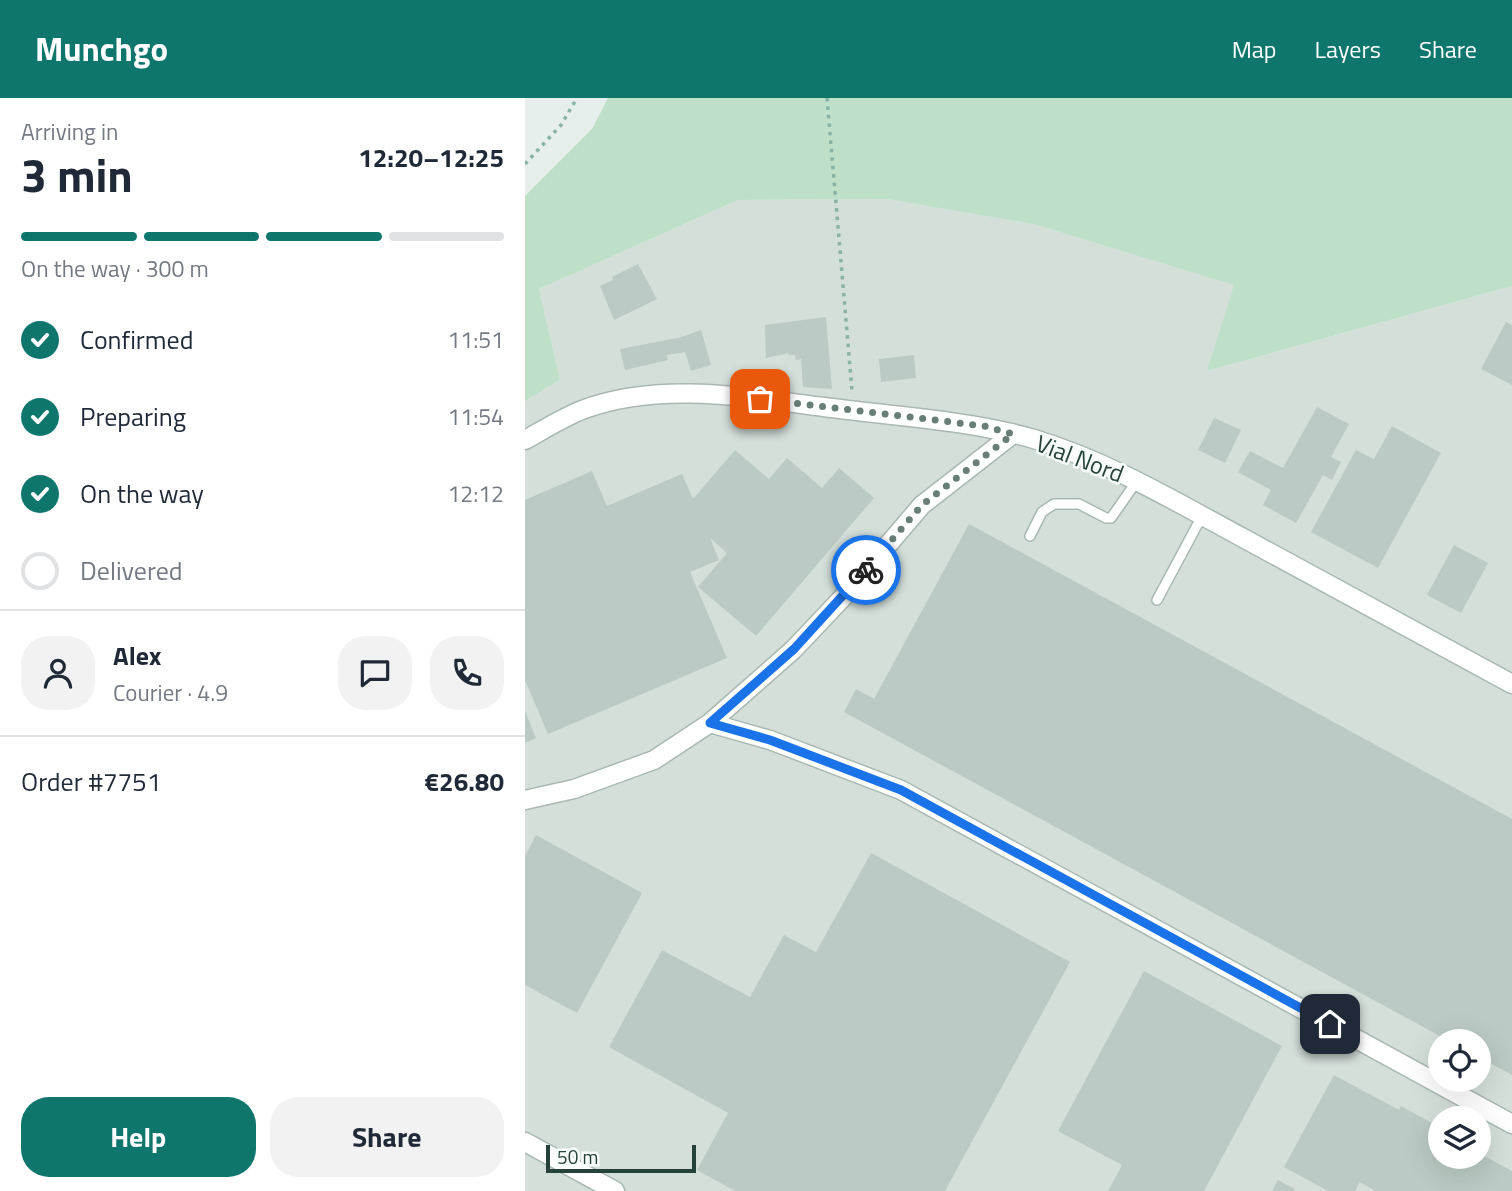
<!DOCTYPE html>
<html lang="en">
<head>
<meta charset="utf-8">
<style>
  :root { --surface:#fff; --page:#f2f2f3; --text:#1f2937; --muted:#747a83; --line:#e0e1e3; --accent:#0f766e }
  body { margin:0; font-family:"Titillium Web",sans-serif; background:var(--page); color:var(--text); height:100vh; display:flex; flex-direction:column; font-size:26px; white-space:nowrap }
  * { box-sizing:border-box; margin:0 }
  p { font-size:23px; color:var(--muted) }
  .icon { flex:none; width:38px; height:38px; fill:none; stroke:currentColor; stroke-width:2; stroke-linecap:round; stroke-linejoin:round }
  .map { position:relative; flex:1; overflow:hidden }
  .sheet { display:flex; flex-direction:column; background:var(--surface); width:525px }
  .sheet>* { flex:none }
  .tools { position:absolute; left:903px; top:931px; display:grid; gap:14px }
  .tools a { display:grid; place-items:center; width:63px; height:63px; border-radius:50%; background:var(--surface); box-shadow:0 7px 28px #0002; font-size:35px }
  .scale { position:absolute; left:21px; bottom:18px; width:150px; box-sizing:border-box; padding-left:7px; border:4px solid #24423a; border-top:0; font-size:19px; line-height:24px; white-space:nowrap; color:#24423a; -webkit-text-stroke:5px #f7fbf9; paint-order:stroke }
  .pin { position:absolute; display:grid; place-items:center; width:60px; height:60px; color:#fff; margin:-30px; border-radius:14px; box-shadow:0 4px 10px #0006 }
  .courier { position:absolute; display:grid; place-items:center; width:70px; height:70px; margin:-35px; border:5px solid #1a73e8; border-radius:50%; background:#fff; color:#222; box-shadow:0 2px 9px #0007 }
  .summary em { font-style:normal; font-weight:700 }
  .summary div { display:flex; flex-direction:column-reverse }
  .summary { display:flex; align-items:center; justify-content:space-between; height:119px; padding:0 21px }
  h1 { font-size:46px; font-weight:700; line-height:52px }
  .bar { display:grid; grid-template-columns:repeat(4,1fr); gap:10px 7px; align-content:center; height:84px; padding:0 21px }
  .bar i { height:9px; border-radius:5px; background:var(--line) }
  .bar .active { background:var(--accent) }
  .bar p { grid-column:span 4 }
  .line { display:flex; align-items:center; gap:18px; padding:0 21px; border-top:2px solid var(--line) }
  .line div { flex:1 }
  .round { display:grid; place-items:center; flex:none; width:74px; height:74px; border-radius:28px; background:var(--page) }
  ol { padding:0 21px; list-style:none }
  li { display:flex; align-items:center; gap:21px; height:77px }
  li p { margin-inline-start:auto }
  li .icon { padding:7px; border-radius:50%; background:var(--accent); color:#fff; stroke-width:4 }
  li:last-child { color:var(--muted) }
  li i { width:38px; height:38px; border:4px solid var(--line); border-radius:50% }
  .cta { display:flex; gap:14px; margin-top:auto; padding:14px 21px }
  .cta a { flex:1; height:80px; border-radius:28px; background:var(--accent); color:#fff; font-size:28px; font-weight:700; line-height:80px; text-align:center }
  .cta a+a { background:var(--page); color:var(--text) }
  header { display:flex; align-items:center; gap:42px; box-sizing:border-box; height:98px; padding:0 35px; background:var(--accent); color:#fff }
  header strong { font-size:33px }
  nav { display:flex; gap:38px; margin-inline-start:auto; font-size:24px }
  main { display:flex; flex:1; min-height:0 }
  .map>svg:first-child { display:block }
</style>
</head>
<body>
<header>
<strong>Munchgo</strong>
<nav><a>Map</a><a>Layers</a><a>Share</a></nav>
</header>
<main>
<section class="sheet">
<div class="summary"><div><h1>3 min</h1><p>Arriving in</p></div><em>12:20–12:25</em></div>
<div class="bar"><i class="active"></i><i class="active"></i><i class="active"></i><i></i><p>On the way · 300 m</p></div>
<ol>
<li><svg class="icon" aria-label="check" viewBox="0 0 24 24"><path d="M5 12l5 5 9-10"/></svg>Confirmed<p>11:51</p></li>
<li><svg class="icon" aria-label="check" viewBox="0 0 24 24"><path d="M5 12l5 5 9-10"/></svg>Preparing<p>11:54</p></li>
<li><svg class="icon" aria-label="check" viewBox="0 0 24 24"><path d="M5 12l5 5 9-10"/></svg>On the way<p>12:12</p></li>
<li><i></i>Delivered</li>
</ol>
<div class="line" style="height:126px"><a class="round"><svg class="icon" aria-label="person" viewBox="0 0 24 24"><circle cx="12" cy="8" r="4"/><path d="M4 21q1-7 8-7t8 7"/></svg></a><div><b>Alex</b><p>Courier · 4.9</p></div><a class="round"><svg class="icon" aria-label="chat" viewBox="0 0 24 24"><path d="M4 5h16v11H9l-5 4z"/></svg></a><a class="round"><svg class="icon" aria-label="phone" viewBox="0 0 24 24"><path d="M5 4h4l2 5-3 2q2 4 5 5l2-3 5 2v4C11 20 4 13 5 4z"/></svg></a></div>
<div class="line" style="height:91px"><div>Order #7751</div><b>€26.80</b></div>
<div class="cta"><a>Help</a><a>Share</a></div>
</section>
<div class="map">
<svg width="987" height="1093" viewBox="0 0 987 1093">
  <rect width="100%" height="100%" fill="#e6efeb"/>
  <path fill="#d4dfda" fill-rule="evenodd" d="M361 101 508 126 710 187 683 273 987 188V1093H0V303L35 282 14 191 213 102ZM915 943H954V982H915ZM915 1020H954V1059H915Z"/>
  <path fill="#bfe0c8" d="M83 0H987V188L682 273 709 187 508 126 361 101 213 102 14 191 35 282 0 303V98L67 31Z"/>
  <path fill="#bbcac4" d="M113 166 132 201 89 222 75 188 88 182 87 179Z
    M301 219 307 291 278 289 276 261 271 262 270 257H264L263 255 241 260 240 227Z
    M981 224 987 227V287L956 271Z
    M176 232 186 267 166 273 160 254 142 257 143 262 100 272 95 251 157 239Z
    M389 257 391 280 356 284 354 261Z
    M792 309 824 326 806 359 816 364 807 382 798 377 771 425 738 407 746 392 713 374 725 353 758 370Z
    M689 320 716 332 700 365 673 352Z
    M867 328 916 355 853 470 786 434 831 352 849 361Z
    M210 352 244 381 262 360 297 390 314 370 349 400 231 538 173 489 202 455 185 440 194 462 165 474 202 560 23 636 0 582V402L67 373 82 408 157 376 168 401Z
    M444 426 987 721V977L954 959V943H924L319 614 331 591 349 601Z
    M929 447 963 465 936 515 902 497Z
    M0 613 11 640 0 645Z
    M11 737 117 795 52 915 0 887V758Z
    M346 755 545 864 420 1093H210L172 1072 203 1015 84 949 137 852 225 899 259 837 291 854Z
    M619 873 757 948 679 1093H583L597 1067 533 1033Z
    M809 977 874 1012 876 1008 912 1028 910 1031 915 1034V1059H954V1055L987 1073V1093H850L835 1084 830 1093H803L759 1069Z
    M753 1082 770 1091 768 1093H747Z"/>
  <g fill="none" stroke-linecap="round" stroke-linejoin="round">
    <g stroke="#a8b8b2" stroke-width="12">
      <path id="service" d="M505 438 517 414 529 406H554L581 420H586L612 383
        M632 502 677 418"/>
    </g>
    <g stroke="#a8b8b2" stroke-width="21">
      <path id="minor" d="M0 342C18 332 37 320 57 312 133 283 220 299 299 309 366 318 445 322 509 341 585 364 651 404 720 441 809 490 898 538 987 586
        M185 625 245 642 376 692 987 1026
        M0 702 49 691 129 662 185 625 269 551 321 496 397 407 488 336
        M0 1044 90 1093"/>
    </g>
    <path stroke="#86b3a5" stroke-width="3.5" stroke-dasharray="3.5 5" stroke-linecap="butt" d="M302 0 327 293
      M0 66 36 27 52 0"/>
    <use href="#service" stroke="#fff" stroke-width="9"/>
    <use href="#minor" stroke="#fff" stroke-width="18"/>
  </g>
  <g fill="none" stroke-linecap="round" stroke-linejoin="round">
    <path stroke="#687f78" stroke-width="7" stroke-dasharray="0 12.6" d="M235 301 459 328 488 336 397 407 341 472"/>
    <path stroke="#1a73e8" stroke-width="9" d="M341 472 269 551 185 625 245 642 376 692 805 926"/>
  </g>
  <g text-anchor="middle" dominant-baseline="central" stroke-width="5" stroke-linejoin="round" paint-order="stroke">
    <g font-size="24" fill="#24423a" stroke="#f7fbf9">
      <text transform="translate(555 360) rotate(21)">Vial Nord</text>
    </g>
  </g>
</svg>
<div class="tools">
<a><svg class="icon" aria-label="locate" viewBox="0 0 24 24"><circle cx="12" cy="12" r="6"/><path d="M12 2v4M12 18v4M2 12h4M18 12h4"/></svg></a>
<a><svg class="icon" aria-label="layers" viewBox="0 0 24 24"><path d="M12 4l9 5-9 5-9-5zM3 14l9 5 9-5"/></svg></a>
</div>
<div class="scale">50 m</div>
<div class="pin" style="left:235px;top:301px;background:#ea580c"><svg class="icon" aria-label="bag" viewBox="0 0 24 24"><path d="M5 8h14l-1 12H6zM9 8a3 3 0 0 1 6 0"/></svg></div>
<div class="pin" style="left:805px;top:926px;background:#1f2937"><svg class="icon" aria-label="home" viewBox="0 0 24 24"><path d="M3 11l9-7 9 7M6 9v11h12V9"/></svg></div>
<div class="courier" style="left:341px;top:472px"><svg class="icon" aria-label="bike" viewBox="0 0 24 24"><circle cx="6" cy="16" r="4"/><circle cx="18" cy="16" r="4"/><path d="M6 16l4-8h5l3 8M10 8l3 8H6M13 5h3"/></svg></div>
</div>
</main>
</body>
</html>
